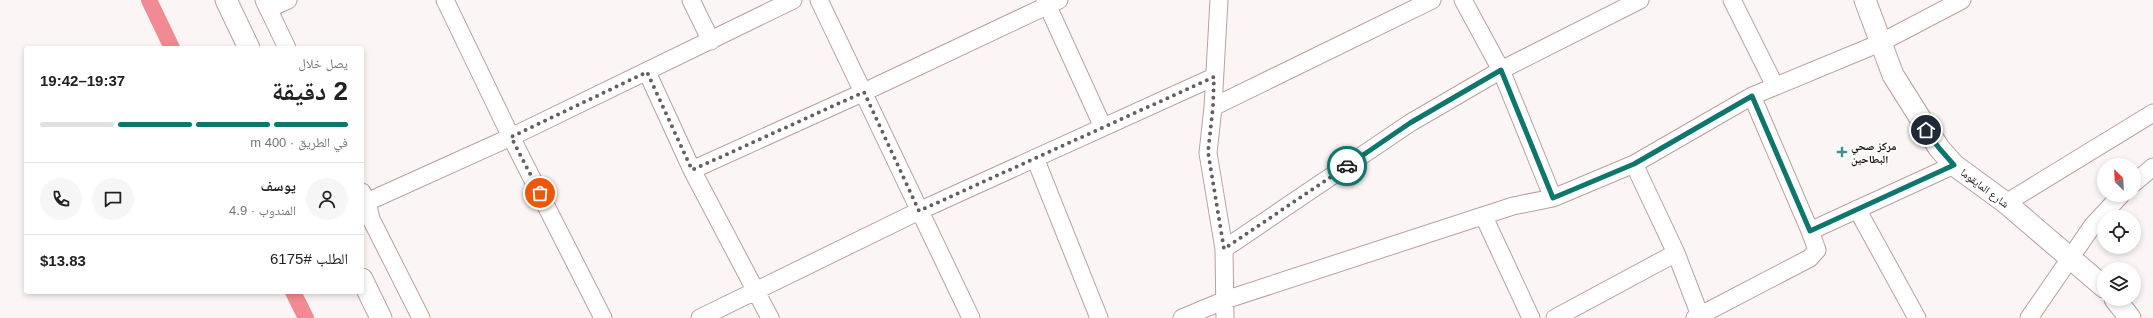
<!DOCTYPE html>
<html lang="ar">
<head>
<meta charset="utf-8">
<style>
  :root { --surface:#fff; --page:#f6f6f6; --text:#222; --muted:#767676; --line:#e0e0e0; --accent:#0f766e }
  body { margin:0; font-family:Arial,"Noto Naskh Arabic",sans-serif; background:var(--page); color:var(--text); direction:rtl; height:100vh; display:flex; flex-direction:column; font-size:15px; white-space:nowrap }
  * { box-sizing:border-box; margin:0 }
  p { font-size:13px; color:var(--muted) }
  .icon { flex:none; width:22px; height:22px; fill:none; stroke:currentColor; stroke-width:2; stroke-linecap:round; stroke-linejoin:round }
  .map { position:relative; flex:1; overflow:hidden; direction:ltr }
  .side { position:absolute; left:24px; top:46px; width:340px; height:248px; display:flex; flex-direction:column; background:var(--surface); border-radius:4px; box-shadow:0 2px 6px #0003; direction:rtl }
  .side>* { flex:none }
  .needle { width:26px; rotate:336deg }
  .controls { position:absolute; left:2097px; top:158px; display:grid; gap:8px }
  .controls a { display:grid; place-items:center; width:44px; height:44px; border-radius:50%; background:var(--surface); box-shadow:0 2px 6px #0003; font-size:20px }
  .pin { position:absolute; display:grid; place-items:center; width:34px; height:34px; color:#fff; margin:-17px; border:2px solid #fff; border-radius:50%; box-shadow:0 1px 4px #0007 }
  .courier { position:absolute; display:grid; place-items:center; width:40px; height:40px; margin:-20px; border:3px solid #0f766e; border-radius:50%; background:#fff; color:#222; box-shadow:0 1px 5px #0007 }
  .headline em { font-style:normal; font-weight:700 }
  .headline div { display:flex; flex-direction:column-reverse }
  .headline { display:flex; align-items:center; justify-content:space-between; height:68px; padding:0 16px }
  h1 { font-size:26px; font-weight:700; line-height:30px }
  .bar { display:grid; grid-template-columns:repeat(4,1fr); gap:6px 4px; align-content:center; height:48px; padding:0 16px }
  .bar i { height:5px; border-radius:3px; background:var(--line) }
  .bar .on { background:var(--accent) }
  .bar p { grid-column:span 4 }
  .line { display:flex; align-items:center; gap:10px; padding:0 16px; border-top:1px solid var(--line) }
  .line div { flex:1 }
  .round { display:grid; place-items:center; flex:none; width:42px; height:42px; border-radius:21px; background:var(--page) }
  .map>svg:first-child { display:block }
</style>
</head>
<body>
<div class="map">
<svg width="2153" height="318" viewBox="0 0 2153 318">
  <rect width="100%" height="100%" fill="#fbf5f5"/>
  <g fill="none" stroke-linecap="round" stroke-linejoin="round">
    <path stroke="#f18a92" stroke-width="16" d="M149 0 172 48
      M293 292 306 318"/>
    <g stroke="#bd9fa0" stroke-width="19">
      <path id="minor" d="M264 0 287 48
        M445 0 511 137 603 318
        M691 0 711 41
        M819 0 971 318
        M1045 0 1103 127
        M1219 0 1213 107 1208 153 1224 249 1225 318
        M1463 0 1501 70 1553 198
        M1732 0 1775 86
        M268 9 288 0
        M647 72 692 170 770 318
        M1213 107 1432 0
        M1035 158 1099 318
        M1634 164 1676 253 1701 318
        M692 170 864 92 1059 0
        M2134 183 2153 167
        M362 192 367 202 371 219 421 318
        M367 202 511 137 793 0
        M2006 203 2153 113
        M1857 209 1917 318
        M1484 217 1531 318
        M1810 231 1954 165
        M1224 249 1410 123 1501 70 1640 0
        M700 318 919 211 1214 77
        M1182 318 1225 300 1513 206 1553 198 1634 164 1752 96 1880 43 1962 0
        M1555 318 1676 253
        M1695 318 1810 258 1817 250 1810 231 1752 96
        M2029 318 2093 225 2121 195"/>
    </g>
    <g stroke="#bd9fa0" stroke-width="23">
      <path id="tertiary" d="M226 0 249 48
        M1865 0 1893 75 1939 148 1954 165 2006 203 2104 287
        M362 279 381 318
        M2115 299 2130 318"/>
    </g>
    <use href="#minor" stroke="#fff" stroke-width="17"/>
    <use href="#tertiary" stroke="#fff" stroke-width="21"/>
  </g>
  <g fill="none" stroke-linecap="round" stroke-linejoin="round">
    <path stroke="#675e5f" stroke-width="4" stroke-dasharray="0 7.2" d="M540 193 511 137 647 72 692 170 864 92 919 211 1214 77 1213 107 1208 152 1224 249 1347 166"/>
    <path stroke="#0f766e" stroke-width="5" d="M1347 166 1410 123 1501 70 1553 198 1634 164 1752 96 1810 231 1954 165 1939 148 1926 130"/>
  </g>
  <path fill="#448c8d" stroke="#fff" stroke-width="1.5" d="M1840 146h4v4h4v4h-4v4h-4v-4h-4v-4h4z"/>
  <g text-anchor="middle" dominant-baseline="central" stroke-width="3" stroke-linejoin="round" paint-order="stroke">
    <g font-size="11" font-weight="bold" fill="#170d0e" stroke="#fff" text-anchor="start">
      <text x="1851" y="146">مركز صحي<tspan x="1851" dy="13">البطاحين</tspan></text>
    </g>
    <g font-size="11" fill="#170d0e" stroke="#fff">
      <text transform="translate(1985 188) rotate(37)">شارع المايقوما</text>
    </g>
  </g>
</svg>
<div class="controls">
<a><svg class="needle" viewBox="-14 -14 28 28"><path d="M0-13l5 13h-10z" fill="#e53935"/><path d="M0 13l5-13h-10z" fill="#767676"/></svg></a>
<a><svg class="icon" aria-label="locate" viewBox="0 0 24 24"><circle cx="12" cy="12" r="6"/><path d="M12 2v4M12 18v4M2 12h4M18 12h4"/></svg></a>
<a><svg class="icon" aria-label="layers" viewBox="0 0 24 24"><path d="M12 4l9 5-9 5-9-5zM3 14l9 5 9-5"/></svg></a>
</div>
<div class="pin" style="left:540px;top:193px;background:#ea580c"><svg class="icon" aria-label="bag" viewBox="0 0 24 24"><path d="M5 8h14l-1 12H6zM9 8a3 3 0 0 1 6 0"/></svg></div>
<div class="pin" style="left:1926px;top:130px;background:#1f2937"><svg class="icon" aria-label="home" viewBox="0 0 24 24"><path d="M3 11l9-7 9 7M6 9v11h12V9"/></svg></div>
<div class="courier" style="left:1347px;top:166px"><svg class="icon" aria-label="car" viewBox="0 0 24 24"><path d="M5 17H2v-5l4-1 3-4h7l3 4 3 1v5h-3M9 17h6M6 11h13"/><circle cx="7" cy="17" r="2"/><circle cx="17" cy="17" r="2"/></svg></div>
<section class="side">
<div class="headline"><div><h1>2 دقيقة</h1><p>يصل خلال</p></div><em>19:37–19:42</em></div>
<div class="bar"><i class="on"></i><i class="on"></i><i class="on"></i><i></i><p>في الطريق · 400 m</p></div>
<div class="line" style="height:72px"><a class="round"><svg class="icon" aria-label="person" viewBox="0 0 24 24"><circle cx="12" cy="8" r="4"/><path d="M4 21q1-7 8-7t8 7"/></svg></a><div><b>يوسف</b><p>المندوب · 4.9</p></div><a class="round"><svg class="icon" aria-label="chat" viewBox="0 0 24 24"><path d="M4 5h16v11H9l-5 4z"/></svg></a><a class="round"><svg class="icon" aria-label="phone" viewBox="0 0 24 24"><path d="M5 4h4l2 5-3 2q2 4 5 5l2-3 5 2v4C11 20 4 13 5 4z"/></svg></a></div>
<div class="line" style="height:52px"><div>الطلب #6175</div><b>$13.83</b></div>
</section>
</div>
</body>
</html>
